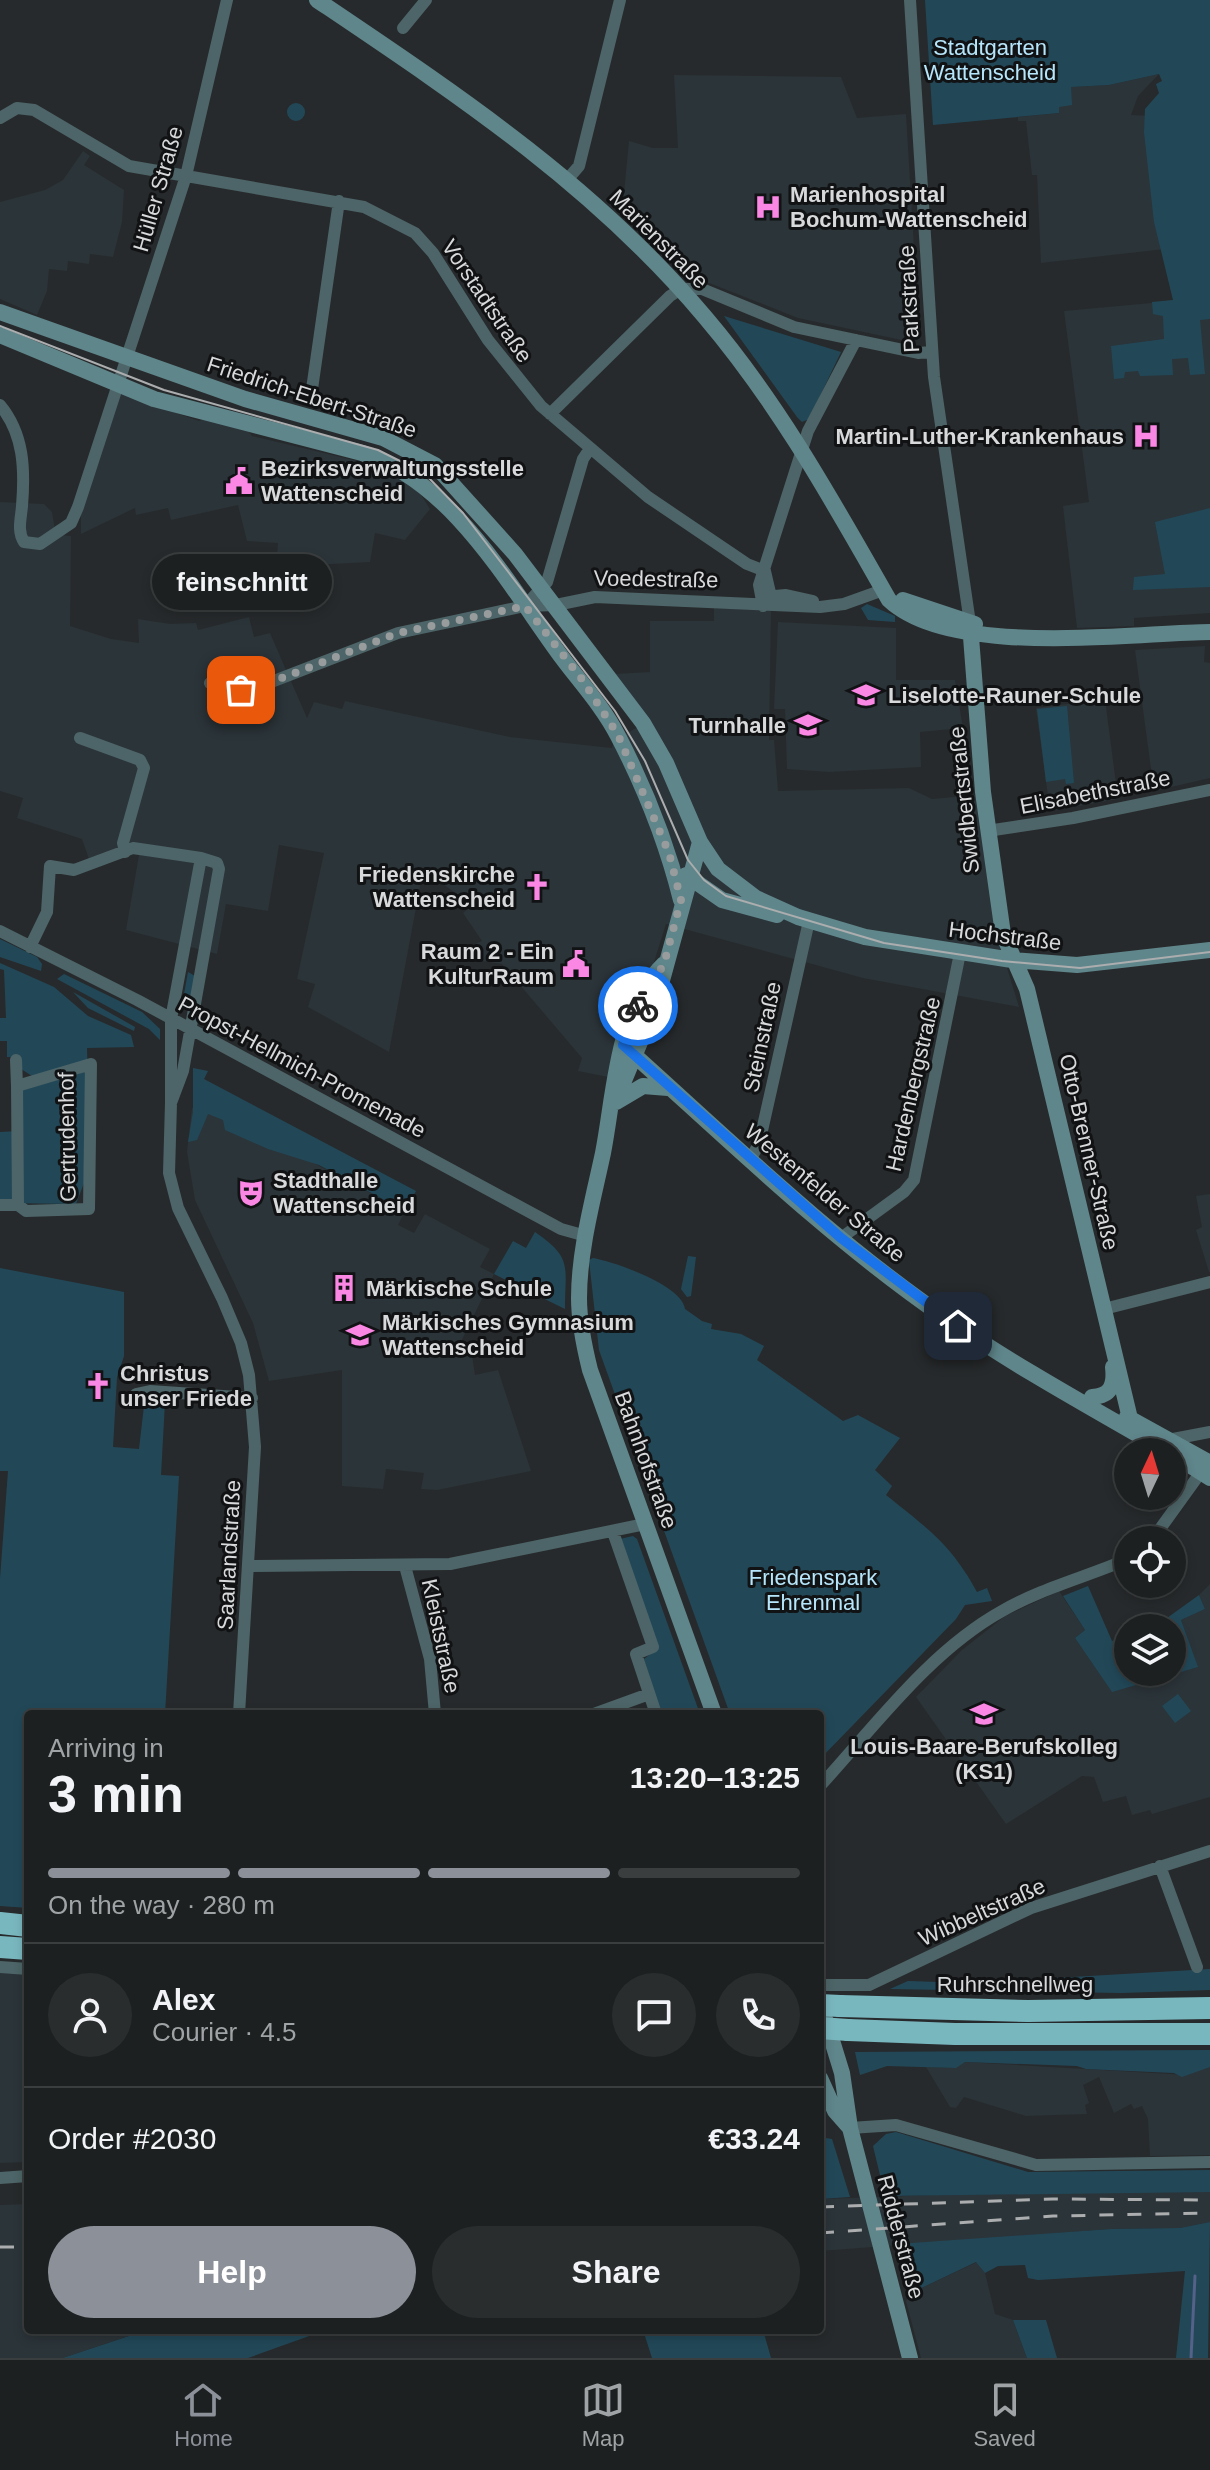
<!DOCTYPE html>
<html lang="en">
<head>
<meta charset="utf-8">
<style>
  :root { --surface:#1d2021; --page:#2a2d2e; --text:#f1f3f6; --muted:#a0a3a5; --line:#3b3e3f; --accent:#8c9099 }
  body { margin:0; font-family:Helvetica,sans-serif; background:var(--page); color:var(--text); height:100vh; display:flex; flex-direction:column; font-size:30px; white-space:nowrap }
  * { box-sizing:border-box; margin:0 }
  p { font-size:26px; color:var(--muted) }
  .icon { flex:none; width:44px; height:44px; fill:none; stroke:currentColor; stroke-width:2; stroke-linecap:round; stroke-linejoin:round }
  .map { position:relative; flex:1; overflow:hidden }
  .details { position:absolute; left:24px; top:1710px; width:800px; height:624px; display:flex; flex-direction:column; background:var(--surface); border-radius:8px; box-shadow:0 4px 12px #0003,0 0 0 2px var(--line) }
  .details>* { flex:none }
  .needle { width:52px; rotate:4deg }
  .fabs { position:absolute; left:1114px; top:1438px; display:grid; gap:16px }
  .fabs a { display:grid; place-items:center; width:72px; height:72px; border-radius:50%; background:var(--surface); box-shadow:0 4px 12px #0003,0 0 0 2px var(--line); font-size:40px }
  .pin { position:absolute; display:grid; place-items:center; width:68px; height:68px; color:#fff; margin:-34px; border-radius:16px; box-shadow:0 4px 12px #0006 }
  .courier { position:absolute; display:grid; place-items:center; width:80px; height:80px; margin:-40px; border:6px solid #1a73e8; border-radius:50%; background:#fff; color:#222; box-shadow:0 2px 10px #0007 }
  .bubble { position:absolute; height:56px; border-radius:28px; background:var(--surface); box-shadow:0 4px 12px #0003,0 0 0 2px var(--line); font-size:26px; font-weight:700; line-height:56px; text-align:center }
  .head em { font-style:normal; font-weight:700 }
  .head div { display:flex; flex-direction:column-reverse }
  .head { display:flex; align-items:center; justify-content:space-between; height:136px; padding:0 24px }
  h1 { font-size:52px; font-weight:700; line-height:60px }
  .bar { display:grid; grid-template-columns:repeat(4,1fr); gap:12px 8px; align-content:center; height:96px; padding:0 24px }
  .bar i { height:10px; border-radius:6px; background:var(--line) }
  .bar .active { background:var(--accent) }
  .bar p { grid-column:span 4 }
  .line { display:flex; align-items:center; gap:20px; padding:0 24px; border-top:2px solid var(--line) }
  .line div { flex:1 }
  .round { display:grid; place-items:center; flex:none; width:84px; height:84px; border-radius:42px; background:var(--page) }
  .button { display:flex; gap:16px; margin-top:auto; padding:16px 24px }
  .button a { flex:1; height:92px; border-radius:48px; background:var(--accent); color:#fff; font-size:32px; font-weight:700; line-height:92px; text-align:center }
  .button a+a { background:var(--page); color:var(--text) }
  .tabs { display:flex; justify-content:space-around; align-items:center; height:112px; border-top:2px solid var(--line); background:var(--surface); font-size:22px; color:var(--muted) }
  .tabs a { display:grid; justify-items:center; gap:4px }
  .tabs .active { color:var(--accent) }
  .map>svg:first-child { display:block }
</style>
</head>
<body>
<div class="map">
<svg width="1210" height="2358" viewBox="0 0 1210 2358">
  <rect width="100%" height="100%" fill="#272a2c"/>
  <path fill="#2b3439" d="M1159 74 1138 96 1131 115 1151 116 1165 249 1041 263 1037 175H1032L1026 121H1018V117L1059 113 1058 107 1071 87 1109 85Z
    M674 75 841 77 857 118 906 114 919 331 914 338 906 341 798 318 704 281 671 262 622 214 629 141 653 148H678Z
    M83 151 90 156 84 165 124 190 122 222 113 257 90 254 89 264 68 261 67 271 49 269 47 291 37 315 0 299V202L45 190 63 180Z
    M1173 301 1210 309V613L1134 618V626L1077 628 1063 506 1089 502 1064 311Z
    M121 393 199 421 206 418 247 429 252 436 375 465 416 487 430 509 405 540 375 533 370 562 276 567 278 543 247 541 238 505 171 520 168 508 136 515 135 508 81 534V516L78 515Z
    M0 502 44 504 52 512 55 530 60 535 71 536 70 626 111 639 139 643 138 619 170 624 196 623 198 630 249 617 254 637 270 633 307 718 314 702 342 709 345 701 510 737 612 748 614 741 648 721 615 674 650 672V621H714V608L771 610 769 740H774L778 791 909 788 932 799 977 795 996 932 1019 1007 863 978 666 924 653 965 608 1077 578 1071 582 1058 502 964 483 961 473 945 482 941 463 913 472 905 440 882 422 876 389 1052 308 1007 315 984 297 979 324 853 279 845 268 911 226 904 217 954 126 930 139 855 132 854 92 868 82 839 17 818 23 798 0 791Z
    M778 622 896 628V680H955L963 728 920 732 921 767 829 772 787 769 785 709H774Z
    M1205 646 1204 662 1210 663V778L1154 791 1135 650Z
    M1105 699 1118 799 1050 811 1036 708Z
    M192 1108 241 1125 405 1211 398 1225 414 1233 425 1214 490 1249 480 1267 494 1274 457 1350 471 1348 475 1375 498 1370 531 1471 437 1490 421 1489 424 1473 386 1469 383 1489 342 1486V1370L269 1381 253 1323 195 1200 187 1152Z
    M1210 1194V1272H1209L1196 1230 1202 1227 1196 1196Z
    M1210 1584V1797L1152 1814 1150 1810 1132 1815 1126 1796 1103 1802 1094 1777 1082 1776 1006 1824 916 1697 962 1650 1005 1616 1059 1591 1085 1630 1075 1638 1112 1691 1197 1667 1181 1620 1205 1609 1199 1595Z
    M0 1963 28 1965V2162L0 2163Z
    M965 2062 1188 2075 1201 2067H1210V2155L1150 2156 1148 2119 1142 2106 1134 2109 1131 2104 1114 2113 1099 2077 1083 2085 1089 2103 1085 2105 1087 2114 1026 2116 964 2097 956 2108 950 2107 926 2067 955 2068Z
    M1026 2192H1210V2222L1180 2228 1111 2229 820 2251V2199Z
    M28 2204V2330H146L63 2358H0V2205Z
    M977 2262 985 2273 995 2314 1013 2320 1027 2358H921L906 2301 911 2293Z"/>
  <path fill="#224858" d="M925 0H1210V319L1200 320 1205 374 1190 375 1188 358 1172 359 1173 375 1140 376 1138 371 1125 372 1124 378 1114 379 1111 346 1164 339 1163 316 1153 314 1152 302 1173 300 1154 222 1144 132 1145 109 1159 93 1156 84 1162 81 1159 74 1109 85 1071 87 1072 105 1059 107V113L933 125Z
    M287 112a9 9 0 1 1 18 0a9 9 0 1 1-18 0Z
    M724 316 841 352 809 419 802 422 797 417Z
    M1210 508V587L1133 590 1134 577 1165 574 1155 522Z
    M867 604 895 616V622L868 620 861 608Z
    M1067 706 1074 783 1066 784 1065 779 1046 782 1037 709Z
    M0 939 37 957 42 964 41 971 0 957Z
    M0 963 54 987 88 1016 131 1035 134 1047 87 1048 90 1167 76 1204 0 1203V1132L19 1131V1091L32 1076 18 1067V1057H7V1041H0V1018H6L4 970 0 969Z
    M188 972 195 976 189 1008 182 1005Z
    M64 974 142 1012 160 1029V1040L149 1029 57 979Z
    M73 992 135 1027 134 1031 88 1008Z
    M193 1068 208 1071 204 1079 416 1191 405 1211 319 1165 268 1149 225 1130 223 1120 208 1114 197 1140 188 1142 193 1112Z
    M535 1232C573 1258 565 1266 565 1309L494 1274 513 1241 526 1248Z
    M688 1256 696 1257 691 1296 687 1297 681 1289Z
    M593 1258C615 1262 682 1285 685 1309L702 1321 712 1324 711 1329 741 1334 764 1346 757 1360 843 1421 858 1415 900 1438 875 1470 892 1486 886 1495C927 1528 951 1544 977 1592L987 1588 992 1601 965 1605 956 1619 820 1759V1714H730L599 1350 589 1260Z
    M0 1268 124 1292V1356L117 1377 113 1447 139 1449 144 1406 151 1401 165 1402 161 1475 179 1476 165 1714H28V1908L0 1906V1579L8 1471H0Z
    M633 1536 637 1539 700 1714H661L644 1659 658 1648 620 1539Z
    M1088 1586 1112 1641 1128 1635V1672H1172V1628H1144L1167 1618 1199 1595 1205 1609 1181 1620 1198 1667 1112 1692 1075 1638 1085 1630 1063 1596Z
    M1178 1694 1191 1711 1175 1723 1162 1706Z
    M1210 1969V1990L1122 1993 890 1989 908 1981 970 1983Z
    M1210 2050V2067L1182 2077 1174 2073 1086 2069 1077 2066 965 2062 956 2068 887 2066 860 2075 855 2052Z
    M896 2132 1028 2172 1210 2170V2192L885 2196 873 2146 886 2134Z
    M820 2137 832 2139 850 2197 820 2199Z
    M1210 2222 1208 2358H1176L1185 2271 1038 2280 1028 2278 1025 2265 998 2266 985 2273 976 2262 911 2293 897 2244 1111 2229 1180 2228Z
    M1013 2320H1046L1057 2358H1027Z
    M147 2330H339L312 2335 248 2358H63Z
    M643 2330H763L771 2358H652Z"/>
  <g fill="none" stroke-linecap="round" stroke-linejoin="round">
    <path stroke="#546189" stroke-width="3" d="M1191 2358 1195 2276"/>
    <path stroke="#4d6568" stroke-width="12" d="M910 0 934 377 970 623
      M403 28 426 0
      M0 118 17 108 34 110 129 166 364 207 415 233 433 253 488 340 541 406 648 497 747 564 765 571
      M567 180 579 166 620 0
      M312 389 339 201
      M0 405C24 434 25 469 22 506 21 519 17 531 24 542L40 544 71 523 78 507 186 176 227 0
      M550 414 670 296 681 289H702L794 327 918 353 932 352
      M765 571 771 597 763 606 759 585 808 431 856 340
      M764 597 786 595 813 601
      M525 606 547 582 583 459 589 450
      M210 683 220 689 256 688 398 633 525 606 556 605 595 597 820 607 844 604 883 590
      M80 738 140 760 144 768 123 843 125 852
      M987 831 1073 818 1210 790
      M201 858 217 863 219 869 183 1071 171 1103V1019Z
      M0 931 137 1000 561 1229 586 1236
      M30 947 47 912 50 866 74 870 133 848 201 858
      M16 1060 17 1086
      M171 1103 169 1173 178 1208 222 1298 241 1343 249 1375 255 1447 239 1714
      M750 1160 759 1144 809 921
      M0 1205H18L26 1211 89 1209 91 1064 17 1086 18 1205
      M841 1238 904 1192 914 1180 960 953
      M1104 1309 1210 1282
      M136 1394 150 1391 252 1398
      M1173 1439 1210 1432
      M613 1532 653 1647 636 1654 656 1714
      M1152 1540 1201 1472
      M248 1566 450 1564 645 1524
      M405 1566 430 1659 435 1714
      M594 1714 649 1694
      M820 1786C875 1726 930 1651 1002 1611 1042 1588 1086 1577 1128 1559
      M1160 1866 1197 1967
      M0 1967 28 1969
      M820 1985H869L1031 1908 1210 1851
      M850 2128 896 2125 1036 2165 1210 2162
      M0 2178 28 2176"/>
    <path stroke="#5f868b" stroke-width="16" d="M317 0C458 95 594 185 705 317 779 404 833 502 889 600 951 658 1128 633 1210 632
      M0 312 245 399 383 438 435 465 515 554 643 723 666 763 700 842 718 869 756 898 798 917 865 937 1012 960 1077 965 1210 950
      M0 335 154 399 362 453C449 480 504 577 555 648 576 678 601 703 618 736 645 788 667 844 681 900
      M903 600 975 624
      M970 624 983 792 1003 934 1027 989 1034 1018 1133 1431
      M686 875 722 900 777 915
      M664 964C616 1011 615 1091 603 1153 593 1200 579 1250 579 1298 579 1323 584 1346 590 1370L714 1714
      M623 1045C727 1138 828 1237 944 1317 1015 1366 1092 1408 1168 1452
      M621 1088 655 1006 700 842
      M616 1102 643 1086 668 1088
      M1092 1397C1111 1396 1115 1385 1113 1367
      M1127 1417 1210 1463
      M1172 1454 1210 1478
      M826 2021 842 2073 850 2128 910 2358
      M820 2078 835 2111 850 2128"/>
    <path stroke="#79b7bf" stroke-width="22" d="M0 1923 28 1926
      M0 1947 28 1949
      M840 2006 1028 2011 1210 2008
      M848 2030 955 2034H1210"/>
    <path stroke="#abadae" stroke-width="2" d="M0 326 164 390 378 450 424 473 463 513 615 711 645 761 688 860 704 880 726 896 884 943 1002 961 1080 968 1210 952"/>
    <path stroke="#abadae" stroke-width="3" stroke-dasharray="14 14" stroke-linecap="butt" d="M820 2207 1053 2199 1210 2200
      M820 2233 1053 2216 1210 2213
      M0 2247H28"/>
    <path stroke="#79b7bf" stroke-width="22" d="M820 2005 840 2006
      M820 2028 848 2030"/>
  </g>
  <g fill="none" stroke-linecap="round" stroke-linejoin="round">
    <path stroke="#999c9d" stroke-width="8" stroke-dasharray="0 14.4" d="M241 690 256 688 398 633 525 606 581 678 618 735 669 853 681 900 664 964 638 1006"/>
    <path stroke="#1a73e8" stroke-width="10" d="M638 1006 623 1045 841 1238 958 1326"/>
  </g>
  <defs>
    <g id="hospital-bare" transform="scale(2.16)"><path d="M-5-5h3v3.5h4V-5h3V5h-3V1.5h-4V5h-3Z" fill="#fb87e5" stroke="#111213" stroke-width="2.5" paint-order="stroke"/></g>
    <g id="civic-bare" transform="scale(2.16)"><path d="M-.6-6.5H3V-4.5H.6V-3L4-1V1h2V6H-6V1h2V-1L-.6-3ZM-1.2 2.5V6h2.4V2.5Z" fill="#fb87e5" stroke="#111213" stroke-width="2.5" paint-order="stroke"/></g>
    <g id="school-bare" transform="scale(2.16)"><path d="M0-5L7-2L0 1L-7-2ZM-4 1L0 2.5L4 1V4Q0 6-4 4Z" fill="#fb87e5" stroke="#111213" stroke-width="2.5" paint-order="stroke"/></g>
    <g id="church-bare" transform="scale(2.16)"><path d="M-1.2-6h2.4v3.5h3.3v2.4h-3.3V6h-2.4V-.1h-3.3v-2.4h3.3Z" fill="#fb87e5" stroke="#111213" stroke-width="2.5" paint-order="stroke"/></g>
    <g id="theatre-bare" transform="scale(2.16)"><path d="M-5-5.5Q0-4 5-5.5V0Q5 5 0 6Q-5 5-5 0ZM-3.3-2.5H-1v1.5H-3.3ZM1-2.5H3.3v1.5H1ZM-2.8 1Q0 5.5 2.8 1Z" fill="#fb87e5" stroke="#111213" stroke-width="2.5" paint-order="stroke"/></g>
    <g id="building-bare" transform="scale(2.16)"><path d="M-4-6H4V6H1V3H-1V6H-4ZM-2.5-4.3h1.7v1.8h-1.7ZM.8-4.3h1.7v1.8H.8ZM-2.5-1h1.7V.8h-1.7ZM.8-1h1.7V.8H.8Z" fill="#fb87e5" stroke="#111213" stroke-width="2.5" paint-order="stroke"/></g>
  </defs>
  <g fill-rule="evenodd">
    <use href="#hospital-bare" x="768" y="207"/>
    <use href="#hospital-bare" x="1146" y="436"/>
    <use href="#civic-bare" x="239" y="481"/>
    <use href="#school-bare" x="866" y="695"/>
    <use href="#school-bare" x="808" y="725"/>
    <use href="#church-bare" x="537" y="887"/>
    <use href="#civic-bare" x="576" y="964"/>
    <use href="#theatre-bare" x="251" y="1193"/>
    <use href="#building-bare" x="344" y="1288"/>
    <use href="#school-bare" x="360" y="1335"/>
    <use href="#church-bare" x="98" y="1386"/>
    <use href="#school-bare" x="984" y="1714"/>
  </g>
  <g text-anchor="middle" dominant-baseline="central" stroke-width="6" stroke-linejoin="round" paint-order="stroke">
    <g font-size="22" fill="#b6e6fb" stroke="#111213">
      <text x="990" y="47">Stadtgarten<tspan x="990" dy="25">Wattenscheid</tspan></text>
      <text x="813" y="1577">Friedenspark<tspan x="813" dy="25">Ehrenmal</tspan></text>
    </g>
    <g font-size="22" fill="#d7d9da" stroke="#111213">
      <text transform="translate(158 189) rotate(-74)">Hüller Straße</text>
      <text transform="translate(659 239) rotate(45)">Marienstraße</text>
      <text transform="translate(909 299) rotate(-93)">Parkstraße</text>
      <text transform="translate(487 301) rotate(56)">Vorstadtstraße</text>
      <text transform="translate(312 397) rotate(18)">Friedrich-Ebert-Straße</text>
      <text transform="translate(656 579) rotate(1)">Voedestraße</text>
      <text transform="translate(1095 792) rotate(-11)">Elisabethstraße</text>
      <text transform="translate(964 800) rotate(-96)">Swidbertstraße</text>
      <text transform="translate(1005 936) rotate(7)">Hochstraße</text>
      <text transform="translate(762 1037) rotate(-78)">Steinstraße</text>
      <text transform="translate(302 1067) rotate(28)">Propst-Hellmich-Promenade</text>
      <text transform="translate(913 1084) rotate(-77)">Hardenbergstraße</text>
      <text transform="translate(67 1137) rotate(-91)">Gertrudenhof</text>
      <text transform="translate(1089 1152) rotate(77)">Otto-Brenner-Straße</text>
      <text transform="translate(825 1193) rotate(40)">Westenfelder Straße</text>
      <text transform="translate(646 1460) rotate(70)">Bahnhofstraße</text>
      <text transform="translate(229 1555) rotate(-87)">Saarlandstraße</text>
      <text transform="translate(441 1636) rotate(78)">Kleiststraße</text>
      <text transform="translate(982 1912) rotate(-24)">Wibbeltstraße</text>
      <text x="1015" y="1984">Ruhrschnellweg</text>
      <text transform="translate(901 2237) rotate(75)">Ridderstraße</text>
    </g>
    <g font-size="22" font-weight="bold" fill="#d7d9da" stroke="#111213" text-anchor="start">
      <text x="790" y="194">Marienhospital<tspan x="790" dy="25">Bochum-Wattenscheid</tspan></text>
      <text x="1124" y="436" text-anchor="end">Martin-Luther-Krankenhaus</text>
      <text x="261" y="468">Bezirksverwaltungsstelle<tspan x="261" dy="25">Wattenscheid</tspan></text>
      <text x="888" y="695">Liselotte-Rauner-Schule</text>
      <text x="786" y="725" text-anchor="end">Turnhalle</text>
      <text x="515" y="874" text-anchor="end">Friedenskirche<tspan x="515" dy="25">Wattenscheid</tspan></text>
      <text x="554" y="951" text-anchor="end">Raum 2 - Ein<tspan x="554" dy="25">KulturRaum</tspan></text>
      <text x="273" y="1180">Stadthalle<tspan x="273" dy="25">Wattenscheid</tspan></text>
      <text x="366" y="1288">Märkische Schule</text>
      <text x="382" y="1322">Märkisches Gymnasium<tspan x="382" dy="25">Wattenscheid</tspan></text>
      <text x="120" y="1373">Christus<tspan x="120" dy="25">unser Friede</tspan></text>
      <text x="984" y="1746" text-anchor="middle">Louis-Baare-Berufskolleg<tspan x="984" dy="25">(KS1)</tspan></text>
    </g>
  </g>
</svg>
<div class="fabs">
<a><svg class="needle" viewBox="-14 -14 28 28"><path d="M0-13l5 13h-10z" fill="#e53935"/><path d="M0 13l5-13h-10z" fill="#a0a3a5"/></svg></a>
<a><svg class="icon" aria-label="locate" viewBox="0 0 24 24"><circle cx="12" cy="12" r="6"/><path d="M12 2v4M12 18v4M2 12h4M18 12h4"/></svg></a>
<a><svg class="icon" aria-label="layers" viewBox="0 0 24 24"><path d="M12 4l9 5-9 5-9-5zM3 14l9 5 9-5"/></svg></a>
</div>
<div class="pin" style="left:241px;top:690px;background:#ea580c"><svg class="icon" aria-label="bag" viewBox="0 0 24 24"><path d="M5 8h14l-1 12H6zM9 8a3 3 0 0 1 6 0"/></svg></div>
<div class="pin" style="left:958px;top:1326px;background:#1f2937"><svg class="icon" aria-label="home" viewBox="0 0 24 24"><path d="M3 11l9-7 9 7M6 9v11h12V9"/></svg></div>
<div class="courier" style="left:638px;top:1006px"><svg class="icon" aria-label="bike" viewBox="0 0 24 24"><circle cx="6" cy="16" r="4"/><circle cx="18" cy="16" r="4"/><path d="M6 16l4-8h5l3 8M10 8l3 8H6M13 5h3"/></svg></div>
<div class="bubble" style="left:152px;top:554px;width:180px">feinschnitt</div>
<section class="details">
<div class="head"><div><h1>3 min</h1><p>Arriving in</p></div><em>13:20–13:25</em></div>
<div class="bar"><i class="active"></i><i class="active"></i><i class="active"></i><i></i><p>On the way · 280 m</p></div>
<div class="line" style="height:144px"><a class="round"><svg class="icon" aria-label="person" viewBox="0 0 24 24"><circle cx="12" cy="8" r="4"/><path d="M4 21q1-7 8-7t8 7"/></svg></a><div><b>Alex</b><p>Courier · 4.5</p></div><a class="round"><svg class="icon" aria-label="chat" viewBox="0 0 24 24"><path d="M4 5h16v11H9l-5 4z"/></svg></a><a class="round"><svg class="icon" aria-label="phone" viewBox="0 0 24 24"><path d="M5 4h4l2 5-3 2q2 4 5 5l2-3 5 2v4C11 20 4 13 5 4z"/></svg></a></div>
<div class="line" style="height:104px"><div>Order #2030</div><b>€33.24</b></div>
<div class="button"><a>Help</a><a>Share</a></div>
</section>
</div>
<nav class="tabs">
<a class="active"><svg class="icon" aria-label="home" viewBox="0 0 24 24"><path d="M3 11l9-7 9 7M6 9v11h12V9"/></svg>Home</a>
<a><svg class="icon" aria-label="map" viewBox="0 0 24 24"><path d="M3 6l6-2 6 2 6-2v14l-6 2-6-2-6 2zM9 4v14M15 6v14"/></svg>Map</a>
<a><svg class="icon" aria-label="saved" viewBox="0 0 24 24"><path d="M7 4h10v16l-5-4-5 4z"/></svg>Saved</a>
</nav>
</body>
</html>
